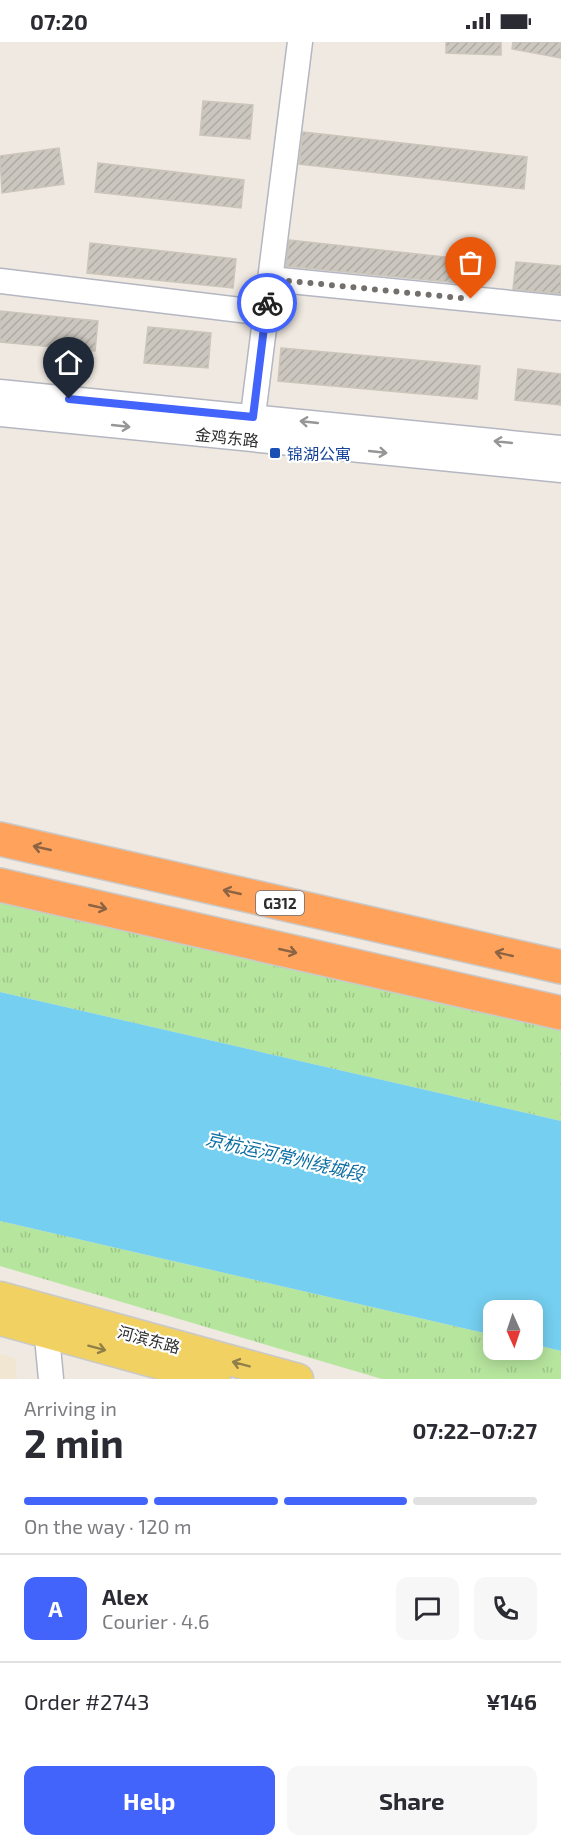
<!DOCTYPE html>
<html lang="en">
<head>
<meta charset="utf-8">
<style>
  :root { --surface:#fff; --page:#f7f7f7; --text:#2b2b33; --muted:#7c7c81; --line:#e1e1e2; --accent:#4264fb }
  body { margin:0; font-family:"Exo 2","Noto Sans SC",sans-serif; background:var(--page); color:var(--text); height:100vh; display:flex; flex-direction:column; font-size:22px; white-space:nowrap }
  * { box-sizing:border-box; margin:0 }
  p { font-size:20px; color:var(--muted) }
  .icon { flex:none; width:33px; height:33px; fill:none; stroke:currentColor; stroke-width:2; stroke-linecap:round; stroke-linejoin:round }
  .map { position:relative; height:1337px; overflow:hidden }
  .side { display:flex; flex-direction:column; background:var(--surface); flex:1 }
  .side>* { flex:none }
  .needle { width:39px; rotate:177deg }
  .tools { position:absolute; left:483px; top:1258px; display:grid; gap:12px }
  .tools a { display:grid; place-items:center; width:60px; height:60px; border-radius:12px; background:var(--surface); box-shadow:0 3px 15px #0003; font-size:30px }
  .pin { position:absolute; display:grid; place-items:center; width:51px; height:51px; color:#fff; margin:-62px -26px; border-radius:50% 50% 50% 0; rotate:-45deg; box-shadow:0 0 6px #0007 }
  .pin .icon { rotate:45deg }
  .courier { position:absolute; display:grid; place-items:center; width:60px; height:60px; margin:-30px; border:4px solid #4264fb; border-radius:50%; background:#fff; color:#222; box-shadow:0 2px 8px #0007 }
  .headline em { font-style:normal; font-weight:700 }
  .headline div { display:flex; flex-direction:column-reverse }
  .headline { display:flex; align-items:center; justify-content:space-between; height:102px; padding:0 24px }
  h1 { font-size:39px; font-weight:700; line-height:45px }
  .bar { display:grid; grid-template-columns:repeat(4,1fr); gap:9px 6px; align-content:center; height:72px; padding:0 24px }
  .bar i { height:8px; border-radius:4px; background:var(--line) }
  .bar .selected { background:var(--accent) }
  .bar p { grid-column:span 4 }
  .line { display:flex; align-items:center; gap:15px; padding:0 24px; border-top:2px solid var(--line) }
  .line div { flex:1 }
  .round { display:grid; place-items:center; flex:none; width:63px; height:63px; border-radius:12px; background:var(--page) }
  .button { display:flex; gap:12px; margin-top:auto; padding:12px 24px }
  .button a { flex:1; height:69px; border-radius:12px; background:var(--accent); color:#fff; font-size:24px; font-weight:700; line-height:69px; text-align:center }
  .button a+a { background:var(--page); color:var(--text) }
  .status { display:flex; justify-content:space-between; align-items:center; height:42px; padding:0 30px; background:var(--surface); direction:ltr }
  .status svg { height:16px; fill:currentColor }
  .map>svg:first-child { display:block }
</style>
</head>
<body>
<div class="status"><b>07:20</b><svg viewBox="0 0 49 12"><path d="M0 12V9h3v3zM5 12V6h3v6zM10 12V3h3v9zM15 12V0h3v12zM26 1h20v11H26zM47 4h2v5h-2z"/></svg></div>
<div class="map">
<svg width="561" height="1337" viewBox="0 0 561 1337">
  <defs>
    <pattern id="park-tufts" width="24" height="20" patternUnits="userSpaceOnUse" patternTransform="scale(1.5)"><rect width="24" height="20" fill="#b6e59e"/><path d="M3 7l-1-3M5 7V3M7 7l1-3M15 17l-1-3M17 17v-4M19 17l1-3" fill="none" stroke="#9dc588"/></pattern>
    <pattern id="building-hatch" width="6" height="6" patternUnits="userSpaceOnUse" patternTransform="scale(1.5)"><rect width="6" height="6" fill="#cbc7bf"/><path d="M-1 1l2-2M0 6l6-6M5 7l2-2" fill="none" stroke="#afaba4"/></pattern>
  </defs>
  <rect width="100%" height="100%" fill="#efe9e1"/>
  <path fill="#f0e6d1" d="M0 1312 15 1316 17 1337H0Z"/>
  <path fill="url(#park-tufts)" d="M0 859 561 988V1079L0 950Z
    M0 1179 493 1293 494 1308H532L533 1302 561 1309V1337H382L0 1224Z"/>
  <path fill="#75cff0" d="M0 950 561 1079V1309L533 1302 532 1269H494L493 1293 0 1179Z"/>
  <path fill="url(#building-hatch)" stroke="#cbc5ba" stroke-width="1.5" d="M446 0H501V13L446 11Z
    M513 0H561V16L512 7Z
    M203 59 253 63 250 97 200 93Z
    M303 90 527 115 524 147 299 122Z
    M59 106 64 142 2 151 0 114Z
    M98 121 244 138 241 166 95 150Z
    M289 198 481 219 479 243 286 224Z
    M90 201 236 217 233 246 87 231Z
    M516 220 561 224V252L513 247Z
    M0 269 98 279 95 309 0 300Z
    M148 285 211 291 208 326 144 321Z
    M281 306 480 324 477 357 278 339Z
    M518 327 561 332V363L515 358Z"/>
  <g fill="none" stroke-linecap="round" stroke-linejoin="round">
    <g stroke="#b4b7c1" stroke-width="27">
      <path id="minor" d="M270 237 561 266
        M0 239 266 271
        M0 350 561 406
        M0 372 561 428
        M251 389 300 0
        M45 1274 51 1337"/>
    </g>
    <g stroke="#c9c9c9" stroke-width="33">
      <path id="major" d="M0 1255 298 1337
        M0 1278 215 1337"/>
    </g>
    <g stroke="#c9c9c9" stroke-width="36">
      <path id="highway" d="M0 797 561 925
        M0 843 561 971"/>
    </g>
    <use href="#minor" stroke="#fff" stroke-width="24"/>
    <use href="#major" stroke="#f2d163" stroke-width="30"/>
    <use href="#highway" stroke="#ffa35c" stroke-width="33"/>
  </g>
  <defs><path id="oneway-shaft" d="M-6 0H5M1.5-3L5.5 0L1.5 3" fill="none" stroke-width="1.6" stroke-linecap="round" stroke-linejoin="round" transform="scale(1.5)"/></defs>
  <g stroke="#969696">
    <use href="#oneway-shaft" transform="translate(309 380) rotate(-174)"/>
    <use href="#oneway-shaft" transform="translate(121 384) rotate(6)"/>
    <use href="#oneway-shaft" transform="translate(503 400) rotate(-174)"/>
    <use href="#oneway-shaft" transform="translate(378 410) rotate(6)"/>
  </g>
  <g stroke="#8c6343">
    <use href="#oneway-shaft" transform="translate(42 806) rotate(-167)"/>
    <use href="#oneway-shaft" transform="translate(232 850) rotate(-167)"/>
    <use href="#oneway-shaft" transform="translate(98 865) rotate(13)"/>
    <use href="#oneway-shaft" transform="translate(288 909) rotate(13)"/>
    <use href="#oneway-shaft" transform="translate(504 912) rotate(-167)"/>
  </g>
  <g stroke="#908048">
    <use href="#oneway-shaft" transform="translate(97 1306) rotate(15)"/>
    <use href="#oneway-shaft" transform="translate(241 1322) rotate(-165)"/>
  </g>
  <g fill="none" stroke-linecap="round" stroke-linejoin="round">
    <path stroke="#726f6d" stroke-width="6" stroke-dasharray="0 10.8" d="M267 261 270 237 471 257"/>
    <path stroke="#4264fb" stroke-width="8" d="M69 357 253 375 267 261"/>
  </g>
  <rect fill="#1a4fb4" stroke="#fff" stroke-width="2" x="269" y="405" width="12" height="12" rx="3"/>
  <g text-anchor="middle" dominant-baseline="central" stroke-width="4.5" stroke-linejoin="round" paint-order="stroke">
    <rect fill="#fff" stroke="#6d6d6d" stroke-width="1.5" x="256" y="849" width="48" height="24" rx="4.5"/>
    <g font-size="15" font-weight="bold" fill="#2e2e2e">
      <text x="280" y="861">G312</text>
    </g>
    <g font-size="16" fill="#2e2e2e" stroke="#fff">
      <text transform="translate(227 395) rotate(6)">金鸡东路</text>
      <text transform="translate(149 1297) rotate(15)">河滨东路</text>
    </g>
    <g font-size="16" fill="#164399" stroke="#fff" text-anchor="start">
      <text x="287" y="411">锦湖公寓</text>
    </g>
    <g font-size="18" font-style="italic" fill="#0d6fa3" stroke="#fff">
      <text transform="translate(285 1114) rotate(13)">京杭运河常州绕城段</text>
    </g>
  </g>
</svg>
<div class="tools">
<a><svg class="needle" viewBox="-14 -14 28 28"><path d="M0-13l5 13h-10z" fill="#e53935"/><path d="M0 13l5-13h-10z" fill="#7c7c81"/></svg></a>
</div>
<div class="pin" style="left:471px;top:257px;background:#ea580c"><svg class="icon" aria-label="bag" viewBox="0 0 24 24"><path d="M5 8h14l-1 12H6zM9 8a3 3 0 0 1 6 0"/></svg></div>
<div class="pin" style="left:69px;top:357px;background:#1f2937"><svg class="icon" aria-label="home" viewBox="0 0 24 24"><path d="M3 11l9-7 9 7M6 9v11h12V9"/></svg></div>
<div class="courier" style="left:267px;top:261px"><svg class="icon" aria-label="bike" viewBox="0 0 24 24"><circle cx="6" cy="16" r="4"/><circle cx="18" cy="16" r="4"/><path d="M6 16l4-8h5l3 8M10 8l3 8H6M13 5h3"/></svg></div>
</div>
<section class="side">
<div class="headline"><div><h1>2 min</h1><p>Arriving in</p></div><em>07:22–07:27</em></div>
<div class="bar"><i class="selected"></i><i class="selected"></i><i class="selected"></i><i></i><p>On the way · 120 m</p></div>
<div class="line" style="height:108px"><b class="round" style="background:var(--accent);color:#fff">A</b><div><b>Alex</b><p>Courier · 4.6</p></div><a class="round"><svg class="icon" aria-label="chat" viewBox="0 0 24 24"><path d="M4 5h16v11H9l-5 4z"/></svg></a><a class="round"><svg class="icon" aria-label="phone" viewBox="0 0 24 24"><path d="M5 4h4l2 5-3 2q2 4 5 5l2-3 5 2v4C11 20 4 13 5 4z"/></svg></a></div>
<div class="line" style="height:78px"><div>Order #2743</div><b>¥146</b></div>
<div class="button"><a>Help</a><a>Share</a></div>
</section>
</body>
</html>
